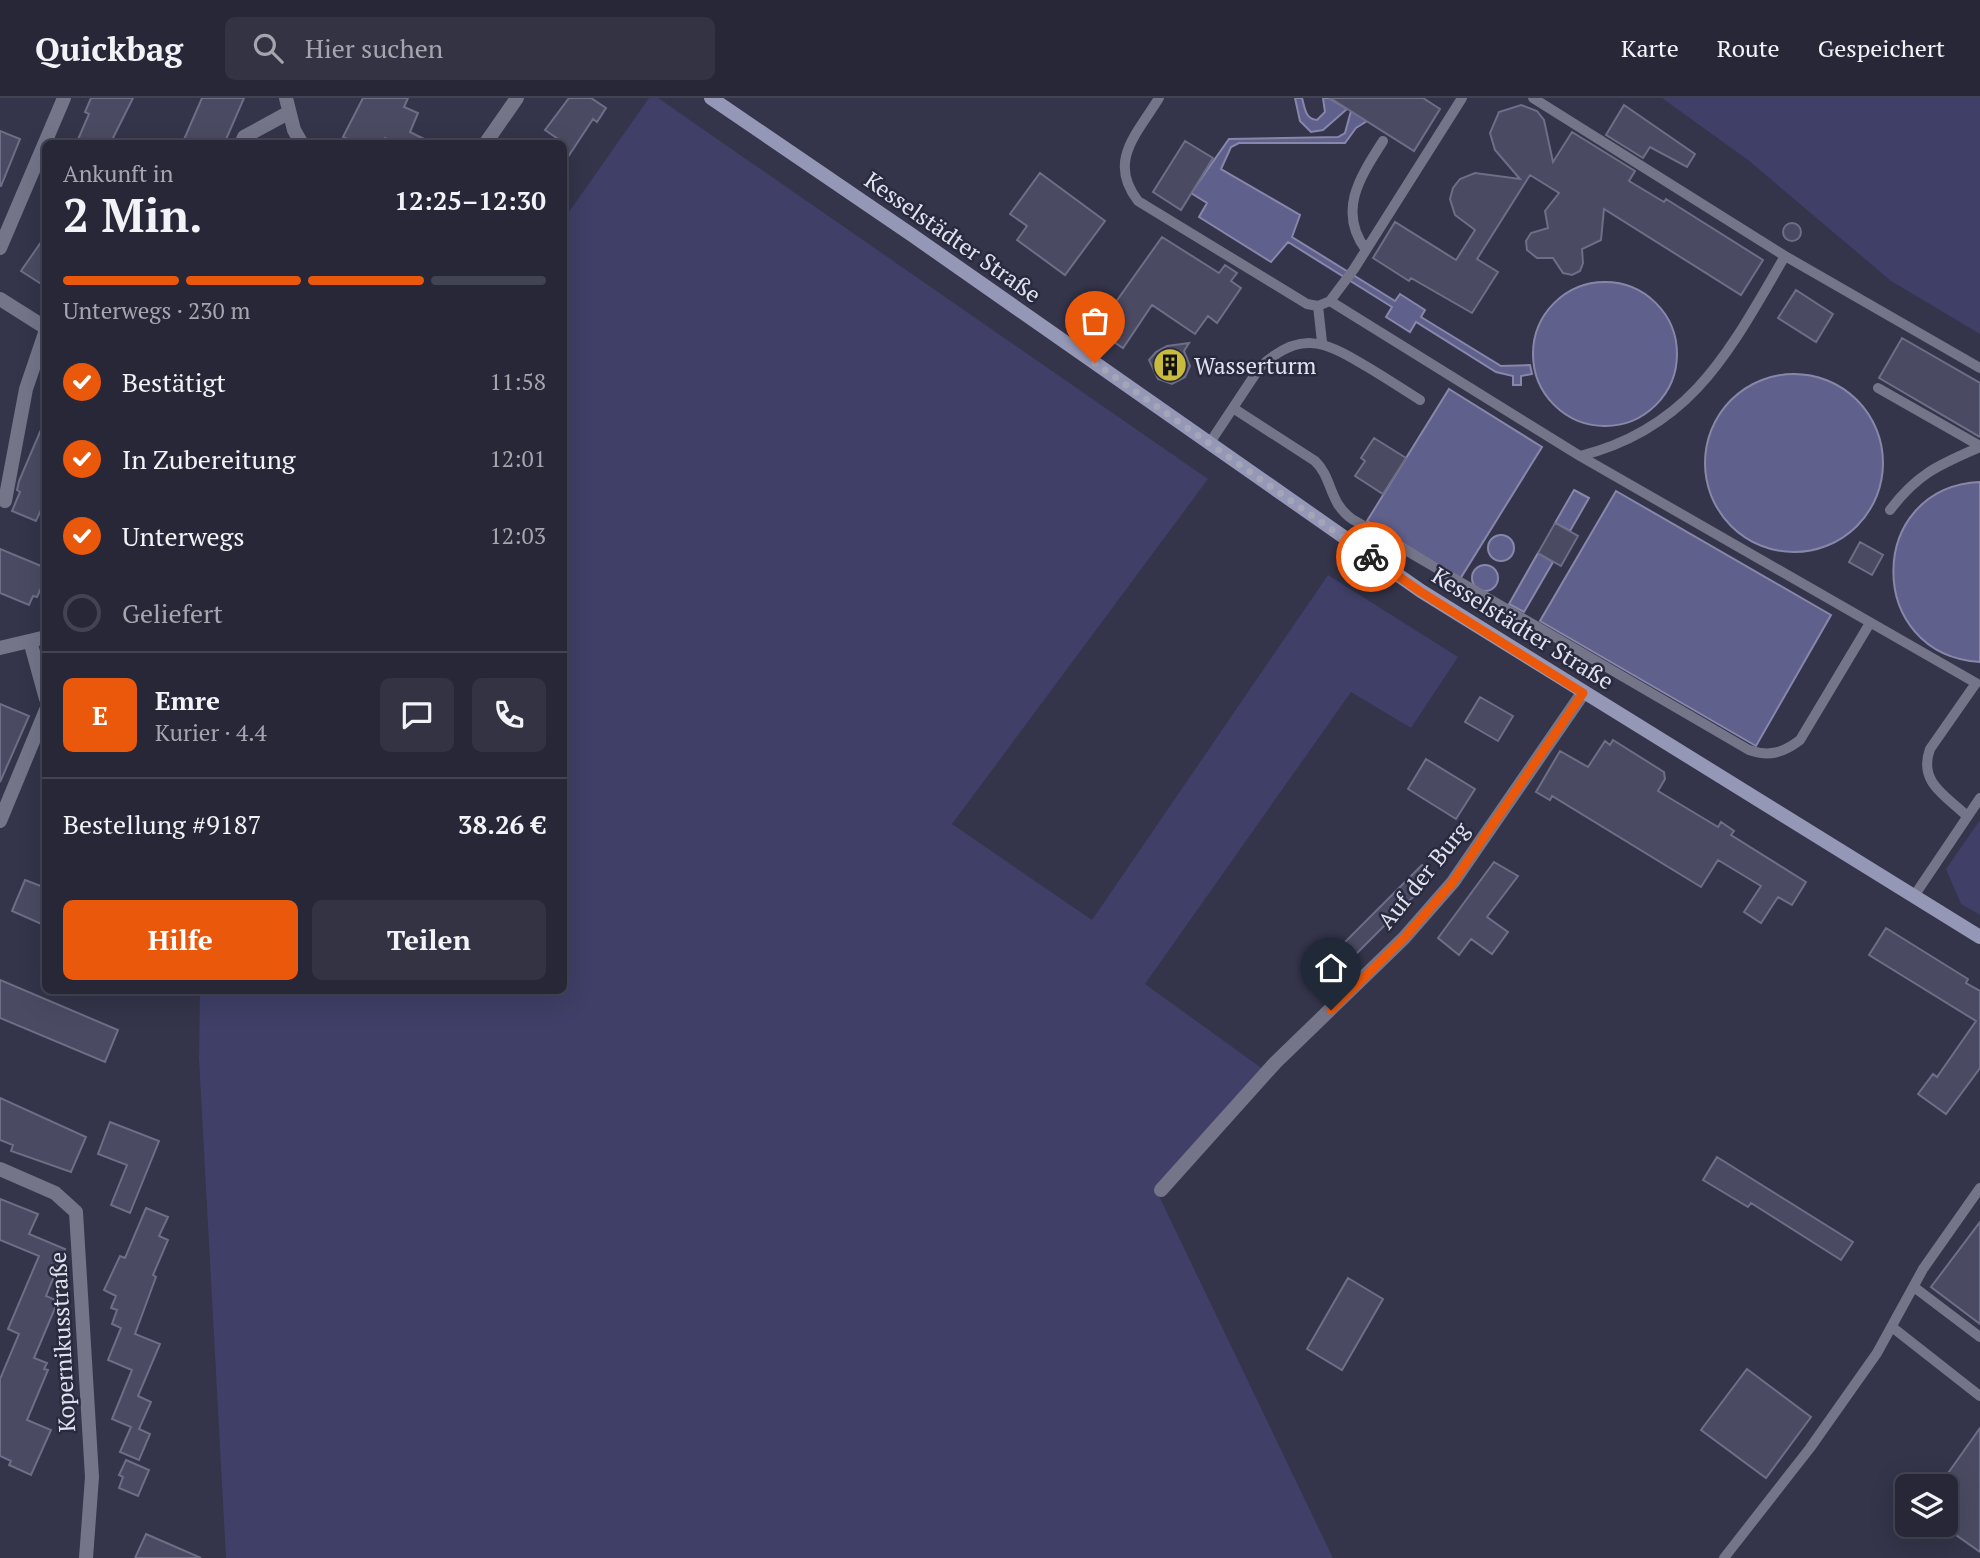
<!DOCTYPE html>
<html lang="de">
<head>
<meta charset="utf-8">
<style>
  :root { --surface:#272738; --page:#333343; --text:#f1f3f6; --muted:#a4a5ae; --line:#434453; --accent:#ea580c }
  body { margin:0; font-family:"PT Serif",serif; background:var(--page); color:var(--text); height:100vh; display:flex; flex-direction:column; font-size:26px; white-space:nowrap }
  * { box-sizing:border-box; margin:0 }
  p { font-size:23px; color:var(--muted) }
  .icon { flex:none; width:38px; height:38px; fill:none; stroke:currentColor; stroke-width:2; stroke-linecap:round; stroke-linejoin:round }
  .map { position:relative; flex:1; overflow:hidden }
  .side { position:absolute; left:42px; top:42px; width:525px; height:854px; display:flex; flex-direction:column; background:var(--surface); border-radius:10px; box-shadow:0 7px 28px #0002,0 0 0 2px var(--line) }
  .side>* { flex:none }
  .tools { position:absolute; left:1895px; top:1376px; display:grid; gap:14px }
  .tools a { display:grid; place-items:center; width:63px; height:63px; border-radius:10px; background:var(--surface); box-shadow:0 7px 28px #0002,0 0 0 2px var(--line); font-size:35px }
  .pin { position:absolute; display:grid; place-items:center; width:60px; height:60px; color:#fff; margin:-72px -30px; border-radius:50% 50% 50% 0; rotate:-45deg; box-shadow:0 0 7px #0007 }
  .pin .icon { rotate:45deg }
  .courier { position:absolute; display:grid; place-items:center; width:70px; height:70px; margin:-35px; border:5px solid #ea580c; border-radius:50%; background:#fff; color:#222; box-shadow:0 2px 9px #0007 }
  .summary em { font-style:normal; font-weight:800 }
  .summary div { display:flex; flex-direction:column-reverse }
  .summary { display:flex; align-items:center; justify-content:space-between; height:119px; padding:0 21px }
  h1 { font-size:46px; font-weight:800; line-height:52px }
  .bar { display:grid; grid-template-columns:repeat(4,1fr); gap:10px 7px; align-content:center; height:84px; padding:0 21px }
  .bar i { height:9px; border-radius:5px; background:var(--line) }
  .bar .selected { background:var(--accent) }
  .bar p { grid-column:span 4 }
  .line { display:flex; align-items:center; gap:18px; padding:0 21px; border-top:2px solid var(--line) }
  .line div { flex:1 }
  .round { display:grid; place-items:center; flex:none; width:74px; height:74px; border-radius:10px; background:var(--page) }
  ol { padding:0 21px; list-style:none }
  li { display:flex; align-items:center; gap:21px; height:77px }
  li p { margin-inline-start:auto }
  li .icon { padding:7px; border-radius:50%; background:var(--accent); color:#fff; stroke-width:4 }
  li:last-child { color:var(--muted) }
  li i { width:38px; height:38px; border:4px solid var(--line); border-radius:50% }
  .button { display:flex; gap:14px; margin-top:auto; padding:14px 21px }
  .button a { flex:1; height:80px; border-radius:10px; background:var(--accent); color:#fff; font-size:28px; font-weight:800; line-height:80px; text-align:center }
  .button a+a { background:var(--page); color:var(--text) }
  header { display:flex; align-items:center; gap:42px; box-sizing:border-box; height:98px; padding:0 35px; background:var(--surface); border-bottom:2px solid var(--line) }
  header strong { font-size:33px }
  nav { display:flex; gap:38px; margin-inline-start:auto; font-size:24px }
  .search { width:490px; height:63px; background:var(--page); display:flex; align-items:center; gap:18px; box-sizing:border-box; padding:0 24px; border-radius:10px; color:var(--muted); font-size:26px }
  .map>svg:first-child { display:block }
</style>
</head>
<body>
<header>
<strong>Quickbag</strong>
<div class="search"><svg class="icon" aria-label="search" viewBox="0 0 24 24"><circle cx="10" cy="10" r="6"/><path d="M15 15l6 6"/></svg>Hier suchen</div>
<nav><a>Karte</a><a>Route</a><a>Gespeichert</a></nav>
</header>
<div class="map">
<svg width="1980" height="1460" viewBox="0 0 1980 1460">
  <rect width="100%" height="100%" fill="#34344a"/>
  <path fill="#3f3f67" d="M649 0H658L1208 381 952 726 1092 822 1328 477 1458 559 1411 630 1351 594 1145 886 1267 974 1158 1096 1333 1460H226L199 961 200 893 564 892V121Z
    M1662 0H1980V236L1891 183 1748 62Z
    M1980 722V817L1961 806 1946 771Z"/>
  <path fill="#60608c" stroke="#8787aa" stroke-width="2" d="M1295 0H1302C1305 10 1305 21 1317 22L1325 14 1323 0H1329L1347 11 1323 32 1311 34 1300 23Z
    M1351 13 1367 23 1356 30 1345 45H1239L1231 49 1221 71 1300 117 1292 139 1395 203 1400 196 1425 212 1421 219 1501 268 1530 267 1532 276 1521 278V287H1513V278L1496 274 1416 224 1410 234 1386 219 1392 209 1288 144 1271 164 1199 119 1207 105 1191 95 1229 41 1338 39 1345 35Z
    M1533 256a72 72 0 1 1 144 0a72 72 0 1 1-144 0Z
    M1705 365a89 89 0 1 1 178 0a89 89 0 1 1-178 0Z
    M1449 291 1542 349 1460 481 1367 423Z
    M1980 384V564C1864 557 1865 389 1980 384Z
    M1574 392 1589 400 1570 433 1555 425Z
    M1616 393 1831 517 1756 648 1540 523Z
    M1488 450a13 13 0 1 1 26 0a13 13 0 1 1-26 0Z
    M1538 455 1553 464 1524 514 1509 506Z
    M1472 480a13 13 0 1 1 26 0a13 13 0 1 1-26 0Z"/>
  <path fill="#4a4b62" stroke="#6d6e87" stroke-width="2" d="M91 0H133L110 46H76L89 16 85 14Z
    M202 0H244L224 46H182Z
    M363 0H408L404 9 418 15 410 34 434 46H399L385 40 383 46H359L343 39Z
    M569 0H591L606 10 597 24 593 21 564 65V45L545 32Z
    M1330 0H1423L1440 11 1414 53Z
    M1521 7 1537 13 1544 22 1553 64 1572 34 1635 73 1629 83 1664 104 1666 101 1763 162 1741 197 1604 111 1601 142 1582 151 1583 165 1580 173 1572 177 1563 175 1553 160H1537L1527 152 1526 143 1531 135 1548 130 1545 113 1559 95 1530 77 1477 161 1498 174 1472 215 1411 180 1409 183 1373 160 1395 124 1456 162 1475 132 1455 117 1450 101 1453 90 1460 81 1475 75 1520 81 1495 52 1490 35 1499 14Z
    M1624 7 1695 56 1687 69 1650 49 1643 60 1606 37Z
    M0 33 20 41 1 88H0Z
    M1185 43 1213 60 1181 112 1153 94Z
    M1040 75 1105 123 1065 177 1017 142 1027 128 1010 116Z
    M1783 134a9 9 0 1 1 18 0a9 9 0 1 1-18 0Z
    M46 137V189L21 173Z
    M1162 139 1219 175 1225 167 1237 175 1231 183 1241 190 1217 225 1208 218 1195 236 1152 207 1123 250 1096 232Z
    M1796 192 1833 216 1816 244 1778 220Z
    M1902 240 1980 285V339L1879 280Z
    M1189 245 1184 253 1190 268 1185 279 1172 286 1158 281 1149 262 1156 254 1167 248Z
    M46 320V401L36 423 12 413 20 394 17 392 19 383Z
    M1374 340 1406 360 1383 396 1355 378 1365 363 1361 360Z
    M1555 425 1578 438 1561 468 1538 455Z
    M1860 444 1883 457 1872 477 1849 464Z
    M0 451 46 470V479L37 499 33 498 29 507 0 495Z
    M1480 599 1513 618 1498 643 1465 624Z
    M0 606 29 618 0 684Z
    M1613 642 1664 674 1665 681 1658 693 1718 729 1721 724 1734 733 1731 737 1806 784 1792 807 1778 799 1761 825 1744 814 1761 788 1718 762 1701 789 1552 698 1550 702 1536 694 1560 653 1588 669 1605 643 1610 647Z
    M1426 661 1475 691 1456 721 1408 691Z
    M1494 764 1518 778 1487 819 1508 834 1492 856 1471 841 1459 857 1438 840Z
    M1422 767 1434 778 1353 859 1342 847Z
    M25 782 46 790V828L12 813Z
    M1886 830 1968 881 1966 885 1980 893V970L1946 1016 1918 996 1933 976 1937 979 1976 923 1869 857Z
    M1334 846 1346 858 1323 881 1311 870Z
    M0 882 118 932 105 964 0 920Z
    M0 1000 86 1039 71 1074 11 1053 13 1047 0 1042Z
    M110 1024 159 1043 130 1115 111 1107 127 1067 98 1056Z
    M1717 1059 1853 1144 1841 1162 1751 1105 1748 1109 1703 1082Z
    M0 1101 38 1116 29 1136 65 1151 46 1198 58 1203 34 1260 47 1265 44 1271 48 1272 27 1322 51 1332 31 1377 9 1367 11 1363 0 1358V1281L19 1236 8 1231 39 1158 0 1142Z
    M146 1110 168 1119 159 1138 168 1142 153 1177 156 1179 135 1236 160 1246 138 1298 151 1304 139 1331 150 1336 139 1362 120 1354 131 1329 112 1321 132 1272 108 1262 121 1230 112 1226 117 1212 111 1210 116 1198 104 1192 120 1158 125 1160Z
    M1980 1124V1226L1931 1189Z
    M1348 1180 1383 1201 1342 1272 1307 1251Z
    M1747 1271 1811 1319 1766 1380 1701 1332Z
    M1980 1330V1454L1946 1430V1378Z
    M126 1362 149 1372 138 1398 119 1390 123 1379 119 1377Z
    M146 1436 201 1460H135Z"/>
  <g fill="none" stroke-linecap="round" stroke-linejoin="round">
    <path stroke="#747589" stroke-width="10" d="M1159 0C1137 36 1107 63 1138 103L1307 206 1318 208 1330 203 1580 358 1976 585 1930 651C1918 684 1945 697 1967 718
      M1533 0 1785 158 1980 270
      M1366 152C1337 113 1360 79 1383 43
      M1330 203 1354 171 1462 0
      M1318 208 1322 244
      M1878 290 1980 348
      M1233 310 1315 363C1333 380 1328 404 1352 421L1749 652C1769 659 1783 655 1800 642L1870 525
      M1209 346 1260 269C1299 233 1323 242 1364 267 1383 278 1401 290 1420 302
      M1580 358C1693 330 1731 250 1785 158
      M1890 412C1918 375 1939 367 1980 349
      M1914 798 1980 700
      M1914 1189 1980 1239
      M1892 1229 1980 1298
      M1724 1460 1810 1350 1877 1255 1923 1171 1980 1090"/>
    <path stroke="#747589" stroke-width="14" d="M286 0 294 32 302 46
      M241 46 244 39 288 15
      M485 46 517 0
      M0 150 64 0
      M0 201 46 230
      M5 403 26 291 46 232
      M30 543 46 601
      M0 550 46 539
      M0 723 46 612
      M0 1071 55 1095 76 1114 92 1379 86 1460
      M1161 1092 1275 965 1404 840 1453 784 1583 595"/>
    <path stroke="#9597b7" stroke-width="14" d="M711 0 912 137 1421 493 1980 839"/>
  </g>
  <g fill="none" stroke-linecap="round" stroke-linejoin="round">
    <path stroke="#a4a5b6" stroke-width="7" stroke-dasharray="0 12.6" d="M1095 265 1371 459"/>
    <path stroke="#ea580c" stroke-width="9" d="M1331 912 1404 840 1453 784 1583 595 1421 494 1371 459"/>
  </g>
  <defs>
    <g id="building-disc" transform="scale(1.75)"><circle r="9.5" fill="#c9bb3b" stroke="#2a2a3f"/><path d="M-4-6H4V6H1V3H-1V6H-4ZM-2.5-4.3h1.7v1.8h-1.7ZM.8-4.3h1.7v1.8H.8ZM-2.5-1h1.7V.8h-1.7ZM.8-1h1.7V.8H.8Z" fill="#111"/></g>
  </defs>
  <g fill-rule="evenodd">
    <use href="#building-disc" x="1170" y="267"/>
  </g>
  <g text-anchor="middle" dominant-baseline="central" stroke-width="5" stroke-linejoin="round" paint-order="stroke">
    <g font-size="23" fill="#e1e2f0" stroke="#2a2a3f">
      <text transform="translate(953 139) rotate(35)">Kesselstädter Straße</text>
      <text transform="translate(1523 530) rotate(32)">Kesselstädter Straße</text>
      <text transform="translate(1423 777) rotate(-51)">Auf der Burg</text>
      <text transform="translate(62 1244) rotate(-93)">Kopernikusstraße</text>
    </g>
    <g font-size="23" fill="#e1e2f0" stroke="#2a2a3f" text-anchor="start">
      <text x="1194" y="267">Wasserturm</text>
    </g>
  </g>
</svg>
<div class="tools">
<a><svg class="icon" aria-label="layers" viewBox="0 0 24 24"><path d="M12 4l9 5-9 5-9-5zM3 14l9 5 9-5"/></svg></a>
</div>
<div class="pin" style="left:1095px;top:265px;background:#ea580c"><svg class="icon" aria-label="bag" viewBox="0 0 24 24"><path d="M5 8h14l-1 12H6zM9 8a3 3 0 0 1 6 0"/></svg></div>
<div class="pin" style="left:1331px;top:912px;background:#1f2937"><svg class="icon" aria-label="home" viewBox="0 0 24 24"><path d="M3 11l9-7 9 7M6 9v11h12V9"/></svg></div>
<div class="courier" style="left:1371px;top:459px"><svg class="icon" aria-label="bike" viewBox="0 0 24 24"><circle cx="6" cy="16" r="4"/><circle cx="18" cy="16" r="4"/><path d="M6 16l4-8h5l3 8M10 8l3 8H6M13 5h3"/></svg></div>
<section class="side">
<div class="summary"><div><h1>2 Min.</h1><p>Ankunft in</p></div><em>12:25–12:30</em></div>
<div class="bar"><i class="selected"></i><i class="selected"></i><i class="selected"></i><i></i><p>Unterwegs · 230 m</p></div>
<ol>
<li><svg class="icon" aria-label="check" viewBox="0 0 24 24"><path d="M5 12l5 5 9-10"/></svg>Bestätigt<p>11:58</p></li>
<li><svg class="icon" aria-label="check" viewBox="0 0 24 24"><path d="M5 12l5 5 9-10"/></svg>In Zubereitung<p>12:01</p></li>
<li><svg class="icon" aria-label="check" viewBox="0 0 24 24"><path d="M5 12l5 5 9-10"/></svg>Unterwegs<p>12:03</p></li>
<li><i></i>Geliefert</li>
</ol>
<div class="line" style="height:126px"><b class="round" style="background:var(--accent);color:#fff">E</b><div><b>Emre</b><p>Kurier · 4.4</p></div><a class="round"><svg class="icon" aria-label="chat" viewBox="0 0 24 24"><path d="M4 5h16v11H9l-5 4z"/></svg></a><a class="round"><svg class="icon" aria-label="phone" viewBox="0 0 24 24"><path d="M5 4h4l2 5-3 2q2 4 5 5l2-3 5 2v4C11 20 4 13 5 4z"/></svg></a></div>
<div class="line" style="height:91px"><div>Bestellung #9187</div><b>38.26 €</b></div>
<div class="button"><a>Hilfe</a><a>Teilen</a></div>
</section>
</div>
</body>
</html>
